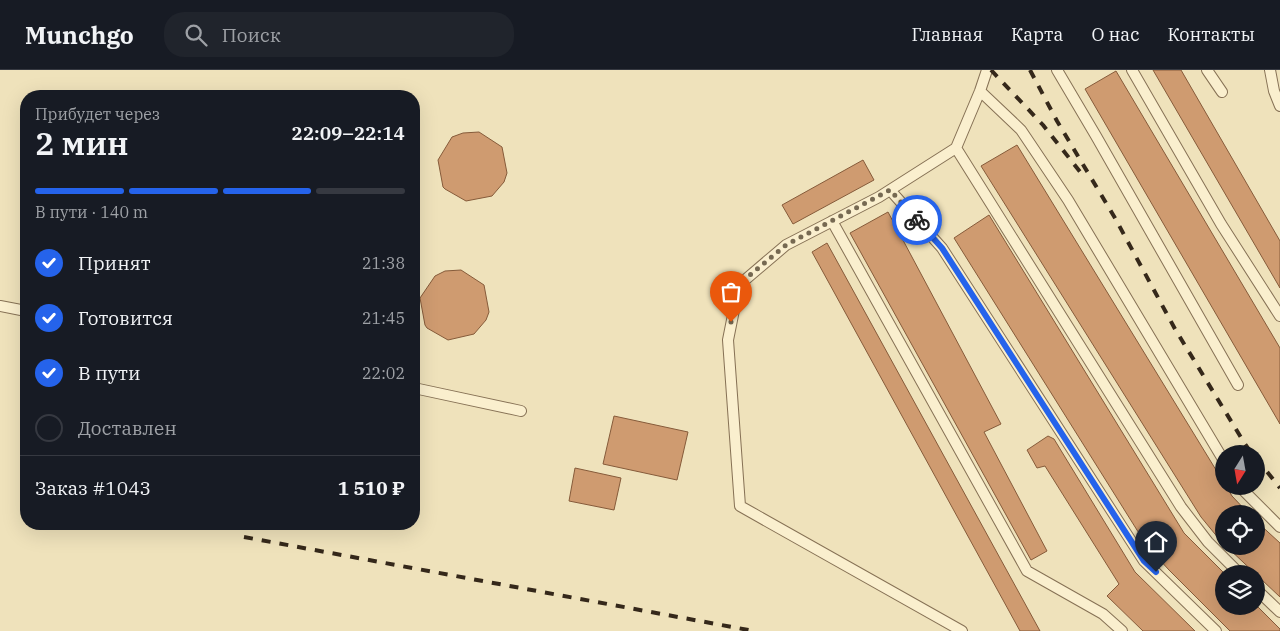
<!DOCTYPE html>
<html lang="ru">
<head>
<meta charset="utf-8">
<style>
  :root { --surface:#171b24; --page:#20242c; --text:#f1f3f6; --muted:#9ea1a6; --line:#363941; --accent:#2563eb }
  body { margin:0; font-family:"IBM Plex Serif",serif; background:var(--page); color:var(--text); height:100vh; display:flex; flex-direction:column; font-size:19px; white-space:nowrap }
  * { box-sizing:border-box; margin:0 }
  p { font-size:16px; color:var(--muted) }
  .icon { flex:none; width:28px; height:28px; fill:none; stroke:currentColor; stroke-width:2; stroke-linecap:round; stroke-linejoin:round }
  .map { position:relative; flex:1; overflow:hidden }
  .details { position:absolute; left:20px; top:20px; width:400px; height:440px; display:flex; flex-direction:column; background:var(--surface); border-radius:20px; box-shadow:0 5px 20px #0002 }
  .details>* { flex:none }
  .needle { width:32px; rotate:191deg }
  .buttons { position:absolute; left:1215px; top:375px; display:grid; gap:10px }
  .buttons a { display:grid; place-items:center; width:50px; height:50px; border-radius:50%; background:var(--surface); box-shadow:0 5px 20px #0002; font-size:25px }
  .pin { position:absolute; display:grid; place-items:center; width:42px; height:42px; color:#fff; margin:-51px -21px; border-radius:50% 50% 50% 0; rotate:-45deg; box-shadow:0 0 5px #0007 }
  .pin .icon { rotate:45deg }
  .courier { position:absolute; display:grid; place-items:center; width:50px; height:50px; margin:-25px; border:4px solid #2563eb; border-radius:50%; background:#fff; color:#222; box-shadow:0 1px 6px #0007 }
  .head em { font-style:normal; font-weight:600 }
  .head div { display:flex; flex-direction:column-reverse }
  .head { display:flex; align-items:center; justify-content:space-between; height:85px; padding:0 15px }
  h1 { font-size:32px; font-weight:600; line-height:38px }
  .bar { display:grid; grid-template-columns:repeat(4,1fr); gap:8px 5px; align-content:center; height:60px; padding:0 15px }
  .bar i { height:6px; border-radius:4px; background:var(--line) }
  .bar .on { background:var(--accent) }
  .bar p { grid-column:span 4 }
  .line { display:flex; align-items:center; gap:12px; padding:0 15px; border-top:1px solid var(--line) }
  .line div { flex:1 }
  ol { padding:0 15px; list-style:none }
  li { display:flex; align-items:center; gap:15px; height:55px }
  li p { margin-inline-start:auto }
  li .icon { padding:5px; border-radius:50%; background:var(--accent); color:#fff; stroke-width:4 }
  li:last-child { color:var(--muted) }
  li i { width:28px; height:28px; border:2px solid var(--line); border-radius:50% }
  header { display:flex; align-items:center; gap:30px; box-sizing:border-box; height:70px; padding:0 25px; background:var(--surface); border-bottom:1px solid var(--line) }
  header strong { font-size:24px }
  nav { display:flex; gap:28px; margin-inline-start:auto; font-size:18px }
  .search { width:350px; height:45px; background:var(--page); display:flex; align-items:center; gap:12px; box-sizing:border-box; padding:0 18px; border-radius:20px; color:var(--muted); font-size:19px }
  .map>svg:first-child { display:block }
</style>
</head>
<body>
<header>
<strong>Munchgo</strong>
<div class="search"><svg class="icon" aria-label="search" viewBox="0 0 24 24"><circle cx="10" cy="10" r="6"/><path d="M15 15l6 6"/></svg>Поиск</div>
<nav><a>Главная</a><a>Карта</a><a>О нас</a><a>Контакты</a></nav>
</header>
<div class="map">
<svg width="1280" height="561" viewBox="0 0 1280 561">
  <rect width="100%" height="100%" fill="#efe2bb"/>
  <path fill="#cf9b70" stroke="#865b3a" d="M1153 0H1181L1280 171V218Z
    M1116 1 1280 278V354L1085 19Z
    M479 62 502 77 507 103 504 112 492 126 466 131 445 119 443 117 438 90 452 67 463 63Z
    M1017 75 1224 413V416H1226L1232 426 1249 444H1224V475L1201 447 981 96Z
    M863 90 874 110 793 154 782 135Z
    M888 142 1001 354 984 362 1047 481 1031 490 850 163Z
    M989 145 1184 463 1225 504H1224V536H1256V535L1280 559V561H1230L1169 500 1147 476 954 168Z
    M827 173 1040 561H1020L812 182Z
    M461 200 484 215 489 242 486 250 474 264 448 270 427 258 425 255 420 228 435 206 445 201Z
    M614 346 688 362 677 410 603 394Z
    M1048 366 1054 369 1135 502 1195 561H1143L1107 526 1119 514 1045 396 1037 398 1027 380Z
    M575 398 621 408 614 440 569 431Z
    M1256 451 1280 473V527L1226 476H1256Z"/>
  <g fill="none" stroke-linecap="round" stroke-linejoin="round">
    <g stroke="#867155" stroke-width="12">
      <path id="service" d="M1057 0 1096 66 1238 315
        M1132 0 1221 154 1280 246
        M1207 0 1222 22
        M1270 0 1274 21 1280 36
        M980 21 1021 60 1068 130 1224 391
        M956 78 1181 437 1208 472 1240 504
        M890 120 942 178 1144 491 1216 561
        M832 151 1027 501 1103 544 1122 561
        M0 236 26 241
        M414 318 521 341
        M1239 416 1280 457
        M1256 519 1280 542
        M962 561 740 436 728 270 739 215 786 175 879 127 956 78 980 21 987 0"/>
    </g>
    <use href="#service" stroke="#faefce" stroke-width="10"/>
    <path stroke="#35281a" stroke-width="4" stroke-dasharray="9 9" stroke-linecap="butt" d="M991 0 1043 55 1085 108
      M1030 0 1057 51 1115 148 1175 259 1245 374 1252 384
      M1256 388 1280 418
      M244 467 754 561"/>
  </g>
  <g fill="none" stroke-linecap="round" stroke-linejoin="round">
    <path stroke="#766952" stroke-width="5" stroke-dasharray="0 9" d="M731 252 738 215 786 175 890 120 917 150"/>
    <path stroke="#2563eb" stroke-width="6" d="M917 150 942 178 1144 491 1156 502"/>
  </g>
</svg>
<div class="buttons">
<a><svg class="needle" viewBox="-14 -14 28 28"><path d="M0-13l5 13h-10z" fill="#e53935"/><path d="M0 13l5-13h-10z" fill="#9ea1a6"/></svg></a>
<a><svg class="icon" aria-label="locate" viewBox="0 0 24 24"><circle cx="12" cy="12" r="6"/><path d="M12 2v4M12 18v4M2 12h4M18 12h4"/></svg></a>
<a><svg class="icon" aria-label="layers" viewBox="0 0 24 24"><path d="M12 4l9 5-9 5-9-5zM3 14l9 5 9-5"/></svg></a>
</div>
<div class="pin" style="left:731px;top:252px;background:#ea580c"><svg class="icon" aria-label="bag" viewBox="0 0 24 24"><path d="M5 8h14l-1 12H6zM9 8a3 3 0 0 1 6 0"/></svg></div>
<div class="pin" style="left:1156px;top:502px;background:#1f2937"><svg class="icon" aria-label="home" viewBox="0 0 24 24"><path d="M3 11l9-7 9 7M6 9v11h12V9"/></svg></div>
<div class="courier" style="left:917px;top:150px"><svg class="icon" aria-label="bike" viewBox="0 0 24 24"><circle cx="6" cy="16" r="4"/><circle cx="18" cy="16" r="4"/><path d="M6 16l4-8h5l3 8M10 8l3 8H6M13 5h3"/></svg></div>
<section class="details">
<div class="head"><div><h1>2 мин</h1><p>Прибудет через</p></div><em>22:09–22:14</em></div>
<div class="bar"><i class="on"></i><i class="on"></i><i class="on"></i><i></i><p>В пути · 140 m</p></div>
<ol>
<li><svg class="icon" aria-label="check" viewBox="0 0 24 24"><path d="M5 12l5 5 9-10"/></svg>Принят<p>21:38</p></li>
<li><svg class="icon" aria-label="check" viewBox="0 0 24 24"><path d="M5 12l5 5 9-10"/></svg>Готовится<p>21:45</p></li>
<li><svg class="icon" aria-label="check" viewBox="0 0 24 24"><path d="M5 12l5 5 9-10"/></svg>В пути<p>22:02</p></li>
<li><i></i>Доставлен</li>
</ol>
<div class="line" style="height:65px"><div>Заказ #1043</div><b>1 510 ₽</b></div>
</section>
</div>
</body>
</html>
